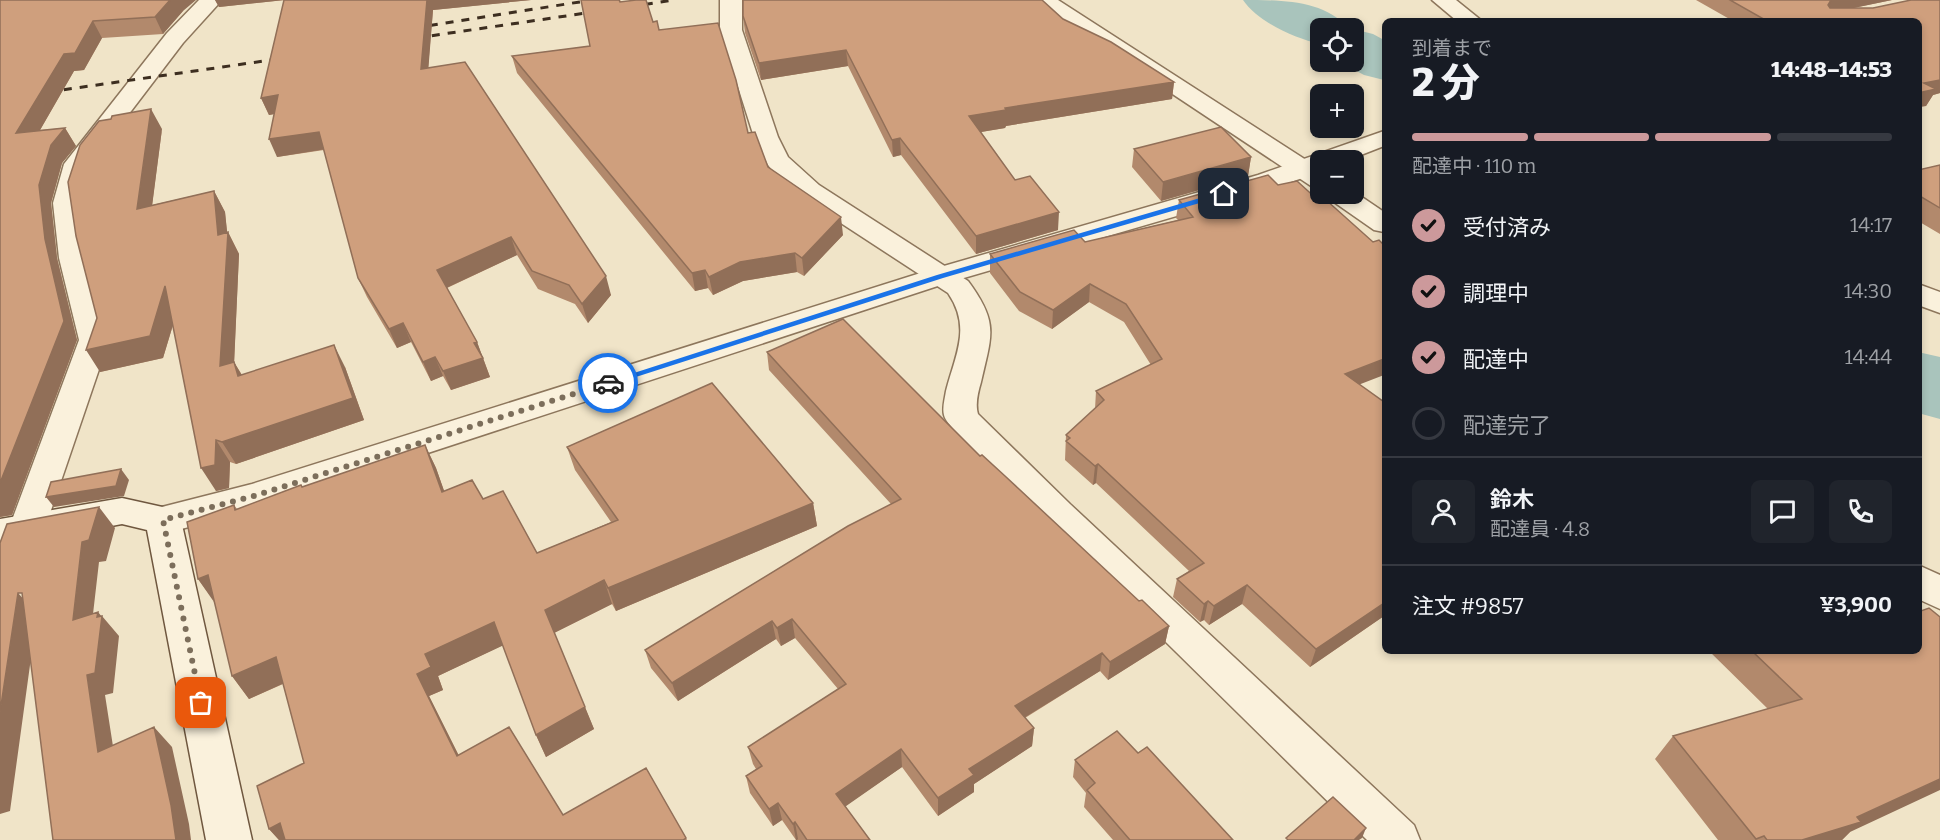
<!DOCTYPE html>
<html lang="ja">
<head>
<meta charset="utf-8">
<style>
  :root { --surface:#171b24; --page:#20242c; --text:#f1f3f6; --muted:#9ea1a6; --line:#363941; --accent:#cc999b }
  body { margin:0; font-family:Bitter,"Noto Sans JP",serif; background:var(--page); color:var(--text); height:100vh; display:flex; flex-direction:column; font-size:22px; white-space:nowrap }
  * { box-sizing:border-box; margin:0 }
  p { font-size:20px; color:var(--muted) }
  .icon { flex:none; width:33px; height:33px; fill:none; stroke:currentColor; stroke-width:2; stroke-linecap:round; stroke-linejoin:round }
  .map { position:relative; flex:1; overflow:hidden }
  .side { position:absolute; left:1382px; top:18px; width:540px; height:636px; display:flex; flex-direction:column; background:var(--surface); border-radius:9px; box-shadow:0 3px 9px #0003 }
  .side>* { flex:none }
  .buttons { position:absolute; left:1310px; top:18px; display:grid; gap:12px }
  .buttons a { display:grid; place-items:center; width:54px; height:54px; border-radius:9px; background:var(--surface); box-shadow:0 3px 9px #0003; font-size:30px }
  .pin { position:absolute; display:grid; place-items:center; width:51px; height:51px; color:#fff; margin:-26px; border-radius:12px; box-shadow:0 3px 9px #0006 }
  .courier { position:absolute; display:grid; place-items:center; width:60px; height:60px; margin:-30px; border:4px solid #1a73e8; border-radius:50%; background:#fff; color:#222; box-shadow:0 2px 8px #0007 }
  .summary em { font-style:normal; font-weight:800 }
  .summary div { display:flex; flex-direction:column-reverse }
  .summary { display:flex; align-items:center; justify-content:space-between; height:102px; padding:0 30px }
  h1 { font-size:39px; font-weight:800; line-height:45px }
  .bar { display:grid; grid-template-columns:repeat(4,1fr); gap:9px 6px; align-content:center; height:72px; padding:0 30px }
  .bar i { height:8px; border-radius:4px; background:var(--line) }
  .bar .selected { background:var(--accent) }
  .bar p { grid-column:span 4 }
  .line { display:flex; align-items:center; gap:15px; padding:0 30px; border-top:2px solid var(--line) }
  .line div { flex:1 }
  .round { display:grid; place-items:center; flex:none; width:63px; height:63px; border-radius:9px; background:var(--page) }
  ol { padding:0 30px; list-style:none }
  li { display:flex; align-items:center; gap:18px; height:66px }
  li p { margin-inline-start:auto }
  li .icon { padding:6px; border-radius:50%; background:var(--accent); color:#111; stroke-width:4 }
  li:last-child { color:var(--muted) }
  li i { width:33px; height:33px; border:3px solid var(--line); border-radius:50% }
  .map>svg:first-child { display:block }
</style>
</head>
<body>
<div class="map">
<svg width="1940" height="840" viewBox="0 0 1940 840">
  <rect width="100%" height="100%" fill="#f0e4c8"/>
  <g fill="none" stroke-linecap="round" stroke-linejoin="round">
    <path fill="#a9c4bc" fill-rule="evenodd" d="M1243 0C1281 0 1324 0 1348 28H1320V44C1294 38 1258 22 1243 0Z
      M1353 29 1373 34 1384 40V80L1364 75 1340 62H1353Z
      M1918 352 1940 357V419L1918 413Z"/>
    <g stroke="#8d765c" stroke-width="3">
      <path id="minor" d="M199 0H222L183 43 90 165 79 203 87 258 109 340 45 528 40 538 27 542 14 538 9 528 79 340 59 258 53 203 64 164 167 33Z
        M720 0H742V30L778 137 788 157 819 185 968 281C999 323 992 334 981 382 978 392 975 404 978 414L1070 504 1414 825 1420 840H1367L1044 522 954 430C951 426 945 420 944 415 942 408 945 398 946 391 955 355 972 328 948 293L801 197 781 181 768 165 754 137 720 30Z
        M1034 0H1058L1320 169V188L1311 186 1037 4Z
        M1353 191 1384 212V232L1374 230 1331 200 1327 194H1353Z
        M1918 565 1940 575V609L1918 599Z"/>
    </g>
    <g stroke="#8d765c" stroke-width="3">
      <path id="tertiary" d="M1432 0H1456L1482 21H1457Z
        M1384 131V146L1348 160H1320V172L1276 187 950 282 266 506 163 534 150 530 145 520 150 510 252 484 930 270 1258 175Z
        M1918 284 1940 292V313L1918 305Z"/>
    </g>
    <g stroke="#6f573f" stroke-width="3">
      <path id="secondary" d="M122 498 176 510 181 520 252 840H206L147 530 122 524 0 547V519Z"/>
    </g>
    <use href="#minor" fill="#faf1dc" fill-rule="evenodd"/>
    <use href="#tertiary" fill="#faf1dc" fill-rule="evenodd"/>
    <use href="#secondary" fill="#faf1dc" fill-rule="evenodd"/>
    <path stroke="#3d2e20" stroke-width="3" stroke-dasharray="8 8" stroke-linecap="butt" d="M629 7 673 0
      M414 28 592 0
      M416 38 600 11
      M48 92 285 58"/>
  </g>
  <path fill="#b2896c" d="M0 0 183 11 163 34 102 38 84 70 74 71 40 130 65 128 76 146 62 163 51 203 57 258 77 340 12 515 0 517Z
    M215 0H531L433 10 428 68 611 295 588 323 575 304 538 289 517 255 447 288 477 342 490 377 451 390 443 376 431 381 411 342 397 348 367 297 358 278 324 150 277 157 274 114 269 115 261 98 284 0 219 7Z
    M621 0V2L653 22 748 133 768 167 843 235 804 276 797 272 743 281 713 295 708 288 695 291 517 73 512 56 590 46Z
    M1696 0H1892L1853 8H1873L1911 0H1940V93L1933 95 1926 106 1918 107V21H1733Z
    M743 16 1063 19 1174 82 1172 99 1006 126 1005 128 981 132 1015 180 1058 230 976 254 901 155 893 157 848 66 761 80 745 33Z
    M162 129 152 205 214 191 225 212 227 233 228 232 239 254 234 362 242 375 345 367 364 420 236 464 230 462 229 488 216 491 173 325 163 358 100 372Z
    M1134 149 1251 157 1248 176 1161 201 1132 167Z
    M1940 165V234L1918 221V170Z
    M1179 200 1360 384 1384 616 1310 667 1242 604 1209 625 1204 620 1200 622 1173 597 1177 579 1189 571 1096 483 1093 485 1065 460 1066 435 1095 409 1096 391 1151 365 1124 322 1089 302 1052 329 1019 311 990 273V254L1085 242 1178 220 1176 218Z
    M767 352 980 456 1139 601 1169 626 1165 644 1108 680 1100 671 1025 718 1034 728 1032 746 974 784V792L938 816 902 767 845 806 870 840H796L782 820 773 826 750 793 746 776 756 769 753 764 748 747 838 689 795 638 781 646 776 639 678 701 651 668 645 650 891 504 769 370Z
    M712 383 813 503 817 526 616 611 612 604 554 633 594 729 546 757 536 735 503 645 438 676 443 690 429 696 459 756 509 727 563 815 646 768 687 840H279L269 829 257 786 304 763 283 684 249 699 232 676 215 602 198 579 187 522 234 505 237 509 301 485 302 487 425 445 436 468 444 491 472 480 483 499 503 491 537 553 611 522 575 470 567 447Z
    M1709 651H1918L1850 832 1842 840H1718L1655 759 1673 736 1768 709Z
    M1138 753 1233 840H1113L1084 807 1086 793 1073 777 1075 760Z"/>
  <path fill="#916f58" d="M170 0H196L183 11 163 34 155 17Z
    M215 0H285L219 7Z
    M427 0H531L433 10 427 86 421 69Z
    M1831 0H1892L1825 14 1828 5Z
    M93 21 102 38 84 70 74 71 28 151 16 133 64 54Z
    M846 50 848 66 761 80 759 63Z
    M1940 80V93L1933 95 1926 106 1918 107V92L1924 83Z
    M1174 82 1172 99 1006 126 1005 128 969 134V116L1005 108Z
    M278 95 286 112 269 115 261 98Z
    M151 109 162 129 149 230 137 209Z
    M65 128 76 146 62 163 51 203 57 258 77 340 12 515 0 517V483L39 185 51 145Z
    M319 132 326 149 277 157 269 139Z
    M900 138 901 155 893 157 892 140Z
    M1251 157 1248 176 1161 201 1163 182Z
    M214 191 225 212 228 240V232L239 254 233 388 220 366 218 235Z
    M1059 212 1058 230 976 254V236Z
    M841 217 843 235 804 276 802 258Z
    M511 237 517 255 444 289 437 270Z
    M795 253 797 272 743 281 713 295 709 277 740 262Z
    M705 270 708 288 695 291 692 273Z
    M606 276 611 295 588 323 582 304Z
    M1090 284 1089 302 1052 329 1053 310Z
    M165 286 178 308 163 358 100 372 86 350Z
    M403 323 411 342 397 348 389 329Z
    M477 342 490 377 451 390 443 371 474 343Z
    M334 345 345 367 364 420 236 464 222 442Z
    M435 357 443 376 431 381 423 362Z
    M1384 359V375L1340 392 1345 374Z
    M234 362 247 384 238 376Z
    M216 440 230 462 229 488 216 491 201 468Z
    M425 445 436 468 453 516 442 492Z
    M1098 464 1096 483 1093 485 1095 466Z
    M121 469 129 480 124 496 54 507 46 497Z
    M813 503 817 526 616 611 608 588Z
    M99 507 115 528 106 561 99 562 90 640 73 620 82 542Z
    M208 575 214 602 198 579Z
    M604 580 612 604 554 633 545 610Z
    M1247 585 1242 604 1209 625 1214 606Z
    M18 593 37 614 10 811 0 814V712Z
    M1208 601 1204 620 1200 622 1204 604Z
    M1384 603V616L1310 667 1316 649Z
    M98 612 102 617V616L119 636 113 693 105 695 117 772 98 752 87 675Z
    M792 619 795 638 781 646 777 628Z
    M772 621 776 639 678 701 672 683Z
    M494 622 504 645 438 676 443 690 429 696 470 778 457 756 417 674 425 654Z
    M1169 626 1165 644 1108 680 1110 662Z
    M1102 653 1100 671 1014 724 1015 706Z
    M276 657 291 680 249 699 232 676Z
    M585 707 594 729 546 757 536 735Z
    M154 727 172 747 189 824 191 840H176Z
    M1034 728 1032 746 974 784V792L938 816V798L969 769Z
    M901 749 902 767 839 811 836 794Z
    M1940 779V790L1850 832 1842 840H1802L1857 817Z
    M778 803 782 820 773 826 769 809Z
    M795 822 798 839 797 840H796L793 824Z
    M280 823 294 840H279L269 829Z
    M1366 828 1362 838 1359 840H1354Z"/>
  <path fill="#cf9f7d" stroke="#916f58" stroke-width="1.5" d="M0 0H170L155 17 93 21 75 53 64 54 16 133 65 128 51 145 39 185 45 239 64 321 0 483Z
    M284 0H427L421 69 465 62 606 276 582 304 569 285 532 271 511 237 437 270 477 342 474 343 483 358 443 371 435 357 423 362 403 323 389 329 358 278 319 132 269 139 278 95 261 98Z
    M581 0H619L620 2 636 0H646L653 22 657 21 659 30 718 23 736 80 748 133 755 132 768 167 841 217 802 258 795 253 740 262 709 277 705 270 692 273 512 56 590 46Z
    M743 0H1042L1063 19 1111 42 1174 82 1005 108 1006 110 969 116 1015 180 1030 176 1059 212 976 236 900 138 892 140 846 50 759 63 743 16Z
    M1730 0H1831L1828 5 1830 8H1873L1911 0H1940V80L1924 83 1936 89 1918 93V21H1767Z
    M151 109 137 209 214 191 218 235 228 232 220 366 234 362 238 376 334 345 353 398 222 442 216 440 215 465 201 468 165 286 150 336 86 350 97 318 76 236 68 182 80 145 99 121 111 119 112 116Z
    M1221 127 1251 157 1163 182 1134 149Z
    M1940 165V208L1918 195V170Z
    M1268 175 1278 185 1297 181 1319 201 1325 199 1373 242 1379 240 1384 245V359L1345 374 1384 402V603L1316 649 1247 585 1214 606 1208 601 1204 604 1177 579 1204 563 1098 464 1095 466 1066 441 1070 438 1066 435 1104 400 1096 391 1162 359 1126 304 1090 284 1053 310 1020 292 990 254 1074 230 1085 242 1193 217 1179 200Z
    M843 319 980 456 982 455 1005 476 1139 601 1142 600 1169 626 1110 662 1102 653 1015 706 1034 728 969 769 974 775 938 798 901 749 836 794 870 840H807L795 822 793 824 778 803 769 809 746 776 762 766 748 747 846 684 792 619 777 628 772 621 672 683 645 650 848 526 901 499 767 352Z
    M712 383 813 503 608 588 604 580 545 610 585 707 536 735 494 622 425 654 431 667 417 674 457 756 509 727 563 815 646 768 686 838 683 840H285L280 823 269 829 257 786 304 763 276 657 232 676 208 575 198 579 187 522 234 505 235 510 301 485 302 487 425 445 442 492 472 480 483 499 503 491 537 553 618 520 567 447Z
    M121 469 116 486 46 497 51 482Z
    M99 507 89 540 82 542 73 620 98 612 97 617 102 616 95 673 87 675 98 752 154 727 171 805 176 840H53L22 593H18L0 712V543L7 524Z
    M1918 608 1921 611 1929 608 1940 617V779L1857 817 1861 822 1802 840H1767L1764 836 1756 839 1673 736 1802 699 1752 651H1918Z
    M1117 731 1138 753 1147 747 1233 840H1130L1087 790 1095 783 1075 760Z
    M1333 797 1366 828 1354 840H1288L1286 838Z"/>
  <path fill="#1a73e8" d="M1224 191 1228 194 1227 195 943 278 611 385 603 383 937 275Z"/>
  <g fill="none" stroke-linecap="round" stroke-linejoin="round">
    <path stroke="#7c6e5b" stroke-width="6" stroke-dasharray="0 10.8" d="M201 703 163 520 254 496 608 383"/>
  </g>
</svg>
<div class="buttons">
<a><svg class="icon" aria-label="locate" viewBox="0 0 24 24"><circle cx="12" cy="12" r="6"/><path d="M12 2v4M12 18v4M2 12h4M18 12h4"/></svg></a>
<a>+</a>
<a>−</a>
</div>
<div class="pin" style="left:201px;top:703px;background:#ea580c"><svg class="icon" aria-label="bag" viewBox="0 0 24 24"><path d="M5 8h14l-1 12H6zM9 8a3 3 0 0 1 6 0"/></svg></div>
<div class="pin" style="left:1224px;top:194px;background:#1f2937"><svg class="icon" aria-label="home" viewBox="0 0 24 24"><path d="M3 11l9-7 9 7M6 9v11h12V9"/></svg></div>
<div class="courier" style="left:608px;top:383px"><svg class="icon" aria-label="car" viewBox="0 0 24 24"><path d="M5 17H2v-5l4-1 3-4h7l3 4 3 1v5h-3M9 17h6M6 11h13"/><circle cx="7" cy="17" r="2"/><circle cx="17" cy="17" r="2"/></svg></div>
<section class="side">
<div class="summary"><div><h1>2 分</h1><p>到着まで</p></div><em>14:48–14:53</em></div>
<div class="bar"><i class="selected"></i><i class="selected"></i><i class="selected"></i><i></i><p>配達中 · 110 m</p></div>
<ol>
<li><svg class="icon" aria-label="check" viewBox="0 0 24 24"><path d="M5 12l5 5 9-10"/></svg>受付済み<p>14:17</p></li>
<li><svg class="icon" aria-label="check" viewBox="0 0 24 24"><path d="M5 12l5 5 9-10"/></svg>調理中<p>14:30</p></li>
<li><svg class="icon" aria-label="check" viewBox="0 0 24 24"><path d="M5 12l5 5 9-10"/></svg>配達中<p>14:44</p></li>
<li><i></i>配達完了</li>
</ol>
<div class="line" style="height:108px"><a class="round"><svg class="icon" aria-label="person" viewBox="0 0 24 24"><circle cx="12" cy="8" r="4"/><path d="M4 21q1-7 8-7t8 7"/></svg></a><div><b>鈴木</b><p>配達員 · 4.8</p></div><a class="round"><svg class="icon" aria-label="chat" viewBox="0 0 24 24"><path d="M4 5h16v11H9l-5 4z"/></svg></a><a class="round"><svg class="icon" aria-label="phone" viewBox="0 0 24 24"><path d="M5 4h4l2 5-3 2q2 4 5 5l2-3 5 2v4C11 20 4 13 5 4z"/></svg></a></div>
<div class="line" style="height:78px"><div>注文 #9857</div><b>¥3,900</b></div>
</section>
</div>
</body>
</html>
